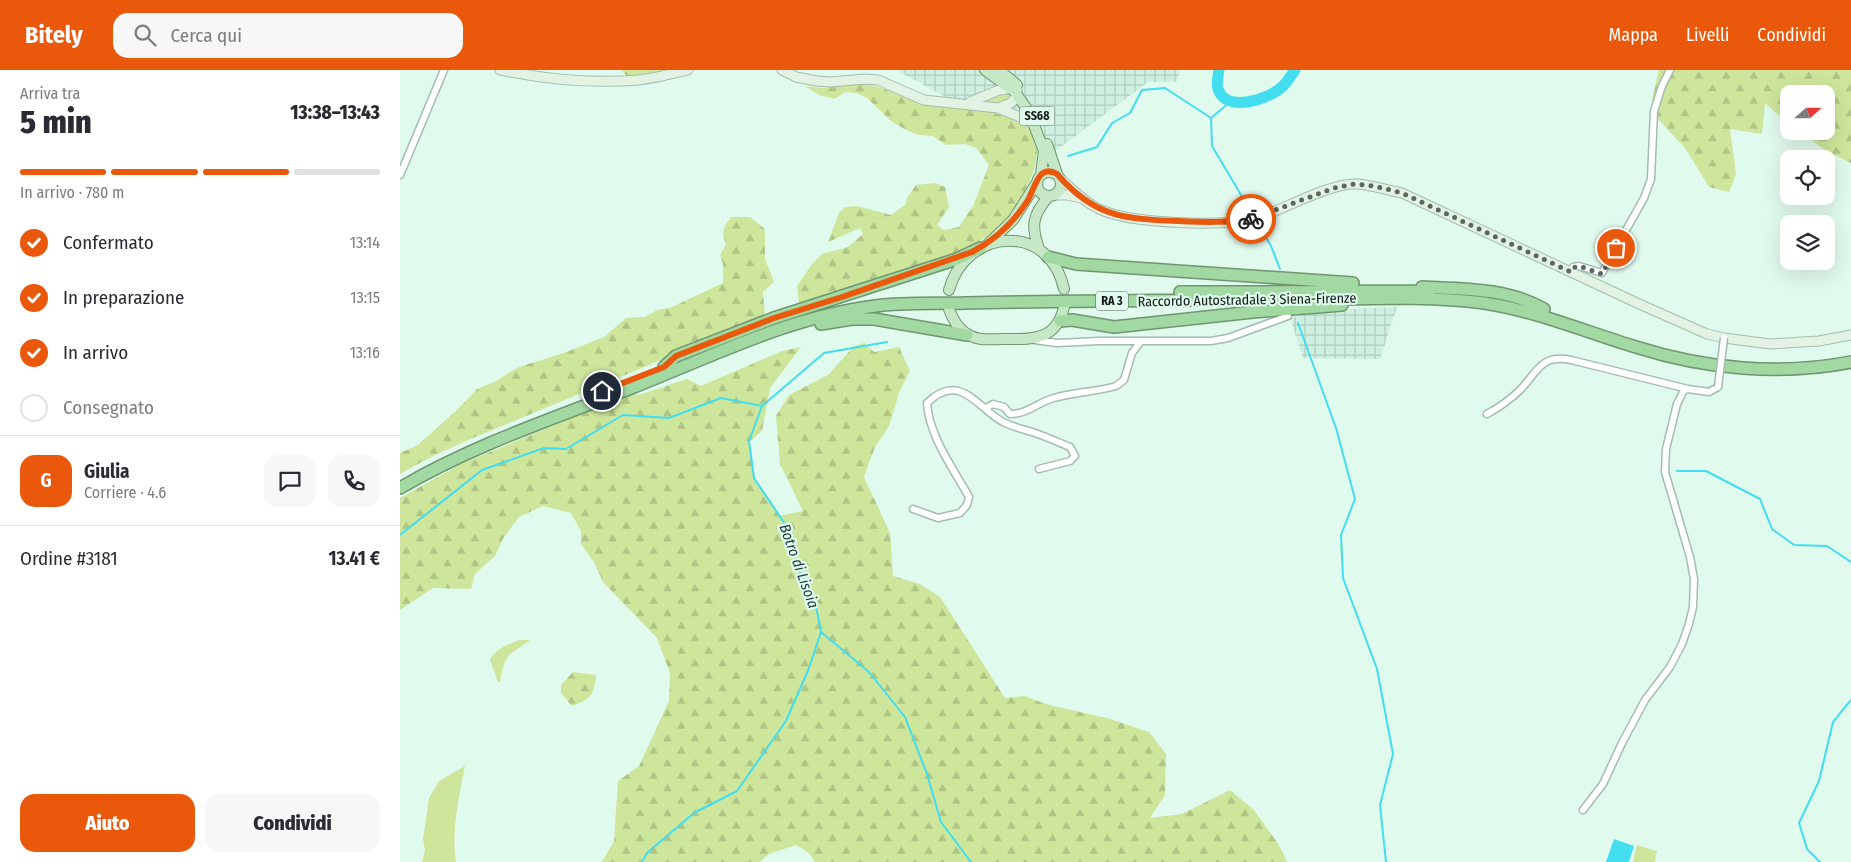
<!DOCTYPE html>
<html lang="it">
<head>
<meta charset="utf-8">
<style>
  :root { --surface:#fff; --page:#f7f7f7; --text:#2b2b33; --muted:#7c7c81; --line:#e1e1e2; --accent:#ea580c }
  body { margin:0; font-family:"Fira Sans Condensed",sans-serif; background:var(--page); color:var(--text); height:100vh; display:flex; flex-direction:column; font-size:19px; white-space:nowrap }
  * { box-sizing:border-box; margin:0 }
  p { font-size:16px; color:var(--muted) }
  .icon { flex:none; width:28px; height:28px; fill:none; stroke:currentColor; stroke-width:2; stroke-linecap:round; stroke-linejoin:round }
  .map { position:relative; flex:1; overflow:hidden }
  .details { display:flex; flex-direction:column; background:var(--surface); width:400px }
  .details>* { flex:none }
  .needle { width:32px; rotate:69deg }
  .tools { position:absolute; left:1380px; top:15px; display:grid; gap:10px }
  .tools a { display:grid; place-items:center; width:55px; height:55px; border-radius:10px; background:var(--surface); box-shadow:0 5px 20px #0002; font-size:25px }
  .pin { position:absolute; display:grid; place-items:center; width:42px; height:42px; color:#fff; margin:-21px; border:2px solid #fff; border-radius:50%; box-shadow:0 1px 5px #0007 }
  .courier { position:absolute; display:grid; place-items:center; width:50px; height:50px; margin:-25px; border:4px solid #ea580c; border-radius:50%; background:#fff; color:#222; box-shadow:0 1px 6px #0007 }
  .head em { font-style:normal; font-weight:800 }
  .head div { display:flex; flex-direction:column-reverse }
  .head { display:flex; align-items:center; justify-content:space-between; height:85px; padding:0 20px }
  h1 { font-size:32px; font-weight:800; line-height:38px }
  .bar { display:grid; grid-template-columns:repeat(4,1fr); gap:8px 5px; align-content:center; height:60px; padding:0 20px }
  .bar i { height:6px; border-radius:4px; background:var(--line) }
  .bar .selected { background:var(--accent) }
  .bar p { grid-column:span 4 }
  .line { display:flex; align-items:center; gap:12px; padding:0 20px; border-top:1px solid var(--line) }
  .line div { flex:1 }
  .round { display:grid; place-items:center; flex:none; width:52px; height:52px; border-radius:15px; background:var(--page) }
  ol { padding:0 20px; list-style:none }
  li { display:flex; align-items:center; gap:15px; height:55px }
  li p { margin-inline-start:auto }
  li .icon { padding:5px; border-radius:50%; background:var(--accent); color:#fff; stroke-width:4 }
  li:last-child { color:var(--muted) }
  li i { width:28px; height:28px; border:2px solid var(--line); border-radius:50% }
  .primary-button { display:flex; gap:10px; margin-top:auto; padding:10px 20px }
  .primary-button a { flex:1; height:58px; border-radius:15px; background:var(--accent); color:#fff; font-size:20px; font-weight:800; line-height:58px; text-align:center }
  .primary-button a+a { background:var(--page); color:var(--text) }
  header { display:flex; align-items:center; gap:30px; box-sizing:border-box; height:70px; padding:0 25px; background:var(--accent); color:#fff }
  header strong { font-size:24px }
  nav { display:flex; gap:28px; margin-inline-start:auto; font-size:18px }
  .search { width:350px; height:45px; background:var(--page); display:flex; align-items:center; gap:12px; box-sizing:border-box; padding:0 18px; border-radius:15px; color:var(--muted); font-size:19px }
  main { display:flex; flex:1; min-height:0 }
  .map>svg:first-child { display:block }
</style>
</head>
<body>
<header>
<strong>Bitely</strong>
<div class="search"><svg class="icon" aria-label="search" viewBox="0 0 24 24"><circle cx="10" cy="10" r="6"/><path d="M15 15l6 6"/></svg>Cerca qui</div>
<nav><a>Mappa</a><a>Livelli</a><a>Condividi</a></nav>
</header>
<main>
<section class="details">
<div class="head"><div><h1>5 min</h1><p>Arriva tra</p></div><em>13:38–13:43</em></div>
<div class="bar"><i class="selected"></i><i class="selected"></i><i class="selected"></i><i></i><p>In arrivo · 780 m</p></div>
<ol>
<li><svg class="icon" aria-label="check" viewBox="0 0 24 24"><path d="M5 12l5 5 9-10"/></svg>Confermato<p>13:14</p></li>
<li><svg class="icon" aria-label="check" viewBox="0 0 24 24"><path d="M5 12l5 5 9-10"/></svg>In preparazione<p>13:15</p></li>
<li><svg class="icon" aria-label="check" viewBox="0 0 24 24"><path d="M5 12l5 5 9-10"/></svg>In arrivo<p>13:16</p></li>
<li><i></i>Consegnato</li>
</ol>
<div class="line" style="height:90px"><b class="round" style="background:var(--accent);color:#fff">G</b><div><b>Giulia</b><p>Corriere · 4.6</p></div><a class="round"><svg class="icon" aria-label="chat" viewBox="0 0 24 24"><path d="M4 5h16v11H9l-5 4z"/></svg></a><a class="round"><svg class="icon" aria-label="phone" viewBox="0 0 24 24"><path d="M5 4h4l2 5-3 2q2 4 5 5l2-3 5 2v4C11 20 4 13 5 4z"/></svg></a></div>
<div class="line" style="height:65px"><div>Ordine #3181</div><b>13.41 €</b></div>
<div class="primary-button"><a>Aiuto</a><a>Condividi</a></div>
</section>
<div class="map">
<svg width="1451" height="792" viewBox="0 0 1451 792">
  <defs>
    <pattern id="industrial-grid" width="8" height="8" patternUnits="userSpaceOnUse" patternTransform="scale(1.25)"><rect width="8" height="8" fill="#cef0e0"/><path d="M0 4h8M4 0v8" fill="none" stroke="#b0cdbf"/></pattern>
    <pattern id="forest-firs" width="22" height="20" patternUnits="userSpaceOnUse" patternTransform="scale(1.25)"><rect width="22" height="20" fill="#cee69b"/><path d="M5 1l3.5 6h-7zM16 11l3.5 6h-7z" fill="#b0c585"/></pattern>
  </defs>
  <rect width="100%" height="100%" fill="#e1faee"/>
  <path fill="url(#industrial-grid)" d="M496 0H780L777 12H748L654 82 638 79 637 73 600 45 566 38Z
    M997 237 980 289 903 288 890 248 916 242 965 238Z"/>
  <path fill="#cee69b" d="M600 22 612 23 611 28 601 34 581 32Z
    M119 570H130C108 587 105 582 100 612H98L90 590C95 579 108 574 119 570Z
    M65 696C59 727 51 760 56 792H22L25 780 23 769 29 728 39 711Z
    M1237 775 1257 781 1255 792H1233Z"/>
  <path fill="url(#forest-firs)" d="M221 0H267L232 6H227Z
    M1259 0H1451V93L1428 82 1399 61H1426V24H1389V54L1365 33 1362 64 1330 59 1336 104 1329 122 1309 117 1285 78 1255 46 1252 29Z
    M458 14C486 14 507 33 534 36 566 40 602 38 629 59 652 79 622 130 608 148 598 161 579 172 565 180 550 188 531 192 514 197 476 210 438 223 399 234L397 216 412 194 422 184 448 177 463 164 460 158 428 172 439 143 445 137 457 136 491 145 506 134 507 128 516 115 535 113 545 117 549 137 537 155 544 160 559 157 573 136 589 95 576 78 565 74 546 75 533 66 518 65 506 60 491 51 467 28 457 23 446 22 434 29 419 25 405 16 422 18Z
    M331 147H350L365 159V189L374 212 363 222 365 246 275 281 259 291 68 370 29 388 0 404V383L18 375 59 338 77 319 94 312 119 297 164 283 204 267 226 248 245 247 257 240 270 238 323 213V194L320 185 326 174C321 161 323 158 331 147Z
    M464 273 474 282 499 277 510 301 500 320 489 356 475 377 464 407 490 463 493 506 520 514 540 527 605 628 624 626 649 635 707 648 749 662 766 684 765 725 750 748 782 744 830 720 854 740 879 775 887 792H415L409 783 396 775 369 784 360 792H202L214 771 218 711 239 696 269 631 270 603 257 568 203 512 194 492 181 474V461L171 443 143 436 119 447 104 467 95 486 75 504 71 519 33 518 0 540V428L61 394 225 326 242 324 287 309 301 316 382 281 401 277 370 318 362 361 349 372 354 409 379 446 403 441 380 394 376 346 389 325 428 305 454 276Z
    M173 602 196 605C194 625 191 629 172 636L161 623V615Z"/>
  <path fill="#42ddef" d="M1214 769 1234 776 1229 792H1206Z"/>
  <g fill="none" stroke-linecap="round" stroke-linejoin="round">
    <path stroke="#42ddef" stroke-width="2" d="M811 48 812 76 853 145
      M668 86 697 77 712 53 730 43 742 20 765 18 811 48 830 32
      M857 152 871 176 880 199
      M898 253 936 358 955 429 941 465 943 508 977 599 993 684 980 735 986 792
      M487 272 424 283 362 336 349 371 354 408 387 457 399 501 414 526 421 562 469 602 505 647 527 704 541 752 571 792
      M1277 401H1306L1360 429 1372 459 1394 475 1427 476 1451 492
      M0 465 82 400 144 378 166 379 223 345 269 348 321 328 362 336
      M242 792 247 783 294 743 337 721 386 651 409 598 421 562
      M1420 792 1407 779 1399 753 1419 711 1433 652 1451 630"/>
    <path stroke="#42ddef" stroke-width="11" d="M819 0C818 7 816 13 818 19 826 44 870 29 883 16 888 11 891 5 895 0"/>
    <g stroke="#a4bcb1" stroke-width="9">
      <path id="street" d="M0 105 44 0
        M1171 202 1173 197 1179 196 1202 203 1244 128 1251 109 1254 41 1262 16 1270 0
        M634 270 657 273 699 271H811L828 268 888 246
        M586 338 593 334 604 337 610 344C628 344 638 332 654 328 674 322 696 322 716 316L724 310 732 283 741 271
        M1087 344C1100 337 1111 329 1121 319 1138 301 1141 284 1171 290L1288 319
        M513 439 538 448 560 443 567 435 569 427C553 398 529 366 527 333 561 299 580 342 605 353 616 358 627 360 638 364 649 368 660 373 670 377L675 386 670 391 639 399
        M1183 740 1203 714 1222 673 1245 630 1270 597 1282 574 1289 554 1293 537 1294 509 1290 487 1265 402 1266 379 1277 334 1284 320 1288 319 1309 322 1318 317"/>
    </g>
    <g stroke="#a4bcb1" stroke-width="11">
      <path id="secondary" d="M100 0C145 9 192 14 239 10 255 8 272 4 288 0
        M382 0 396 7 417 11 430 12 465 9 478 10 524 30 598 38 620 47 635 55
        M570 32 599 20 614 18
        M598 38C608 35 617 32 617 20
        M661 109C673 120 684 132 699 139 730 154 824 157 857 148 883 140 932 112 957 114 972 115 987 120 1002 123L1237 233 1307 264 1324 268 1370 274 1419 271 1451 265
        M654 125H667L680 128"/>
    </g>
    <g stroke="#6f9670" stroke-width="12">
      <path id="primary" d="M585 0 615 22 629 42 644 81 641 104
        M599 0 617 15
        M647 74 657 104
        M637 114a12 12 0 1 1 24 0a12 12 0 1 1-24 0Z
        M589 173 613 150 636 114
        M639 179C631 156 632 145 649 126
        M549 220C566 158 649 151 664 219
        M549 239C553 250 559 261 571 266 580 271 592 269 602 269 631 269 656 272 664 237"/>
    </g>
    <g stroke="#6f9670" stroke-width="14">
      <path id="highway" d="M648 187 676 194 953 213
        M1022 217C1064 219 1107 218 1144 239
        M780 222 1029 221
        M660 251 672 250 714 257 853 242 942 235
        M421 254 452 249H474L567 265
        M264 297 276 286 374 248 557 189 580 178
        M0 418C73 375 155 348 234 317 312 286 392 246 476 236 506 232 536 234 566 233 644 231 721 231 799 230 847 229 894 229 942 229 989 228 1037 227 1084 233 1137 241 1186 262 1236 277 1305 299 1380 306 1451 292"/>
    </g>
    <use href="#street" stroke="#fff" stroke-width="6"/>
    <use href="#secondary" stroke="#e3f3e3" stroke-width="9"/>
    <use href="#primary" stroke="#c7e8c7" stroke-width="10"/>
    <use href="#highway" stroke="#a2d8a1" stroke-width="11"/>
    <g stroke="#a4bcb1" stroke-width="9" stroke-linecap="butt">
      <path id="street-bridge" d="M1318 317 1324 268"/>
    </g>
    <use href="#street-bridge" stroke="#fff" stroke-width="6"/>
  </g>
  <g fill="none" stroke-linecap="round" stroke-linejoin="round">
    <path stroke="#5a6862" stroke-width="5" stroke-dasharray="0 9" d="M851 149 934 118 955 114 974 116 1002 123 1171 202 1173 198 1179 196 1202 204 1216 178"/>
    <path stroke="#ea580c" stroke-width="6" d="M202 321 264 297 276 286 374 248 442 227 572 182C595 170 614 152 628 130 632 123 637 106 643 103 648 100 652 101 657 104 694 147 724 149 778 151 802 152 827 153 851 149"/>
  </g>
  <g text-anchor="middle" dominant-baseline="central" stroke-width="4.5" stroke-linejoin="round" paint-order="stroke">
    <g fill="#e1faee" stroke="#4f5d57" stroke-width="1">
      <rect x="619.5" y="36.5" width="35" height="19" rx="4"/>
      <rect x="696" y="221.5" width="32" height="19" rx="4"/>
    </g>
    <g font-size="12" font-weight="bold" fill="#111a16">
      <text x="637" y="46">SS68</text>
      <text x="712" y="231">RA 3</text>
    </g>
    <g font-size="14" fill="#111a16" stroke="#e1faee">
      <text transform="translate(847 230) rotate(-1)">Raccordo Autostradale 3 Siena-Firenze</text>
    </g>
    <g font-size="15" font-style="italic" fill="#20393d" stroke="#e1faee">
      <text transform="translate(399 496) rotate(70)">Botro di Lisoia</text>
    </g>
  </g>
</svg>
<div class="tools">
<a><svg class="needle" viewBox="-14 -14 28 28"><path d="M0-13l5 13h-10z" fill="#e53935"/><path d="M0 13l5-13h-10z" fill="#7c7c81"/></svg></a>
<a><svg class="icon" aria-label="locate" viewBox="0 0 24 24"><circle cx="12" cy="12" r="6"/><path d="M12 2v4M12 18v4M2 12h4M18 12h4"/></svg></a>
<a><svg class="icon" aria-label="layers" viewBox="0 0 24 24"><path d="M12 4l9 5-9 5-9-5zM3 14l9 5 9-5"/></svg></a>
</div>
<div class="pin" style="left:1216px;top:178px;background:#ea580c"><svg class="icon" aria-label="bag" viewBox="0 0 24 24"><path d="M5 8h14l-1 12H6zM9 8a3 3 0 0 1 6 0"/></svg></div>
<div class="pin" style="left:202px;top:321px;background:#1f2937"><svg class="icon" aria-label="home" viewBox="0 0 24 24"><path d="M3 11l9-7 9 7M6 9v11h12V9"/></svg></div>
<div class="courier" style="left:851px;top:149px"><svg class="icon" aria-label="bike" viewBox="0 0 24 24"><circle cx="6" cy="16" r="4"/><circle cx="18" cy="16" r="4"/><path d="M6 16l4-8h5l3 8M10 8l3 8H6M13 5h3"/></svg></div>
</div>
</main>
</body>
</html>
